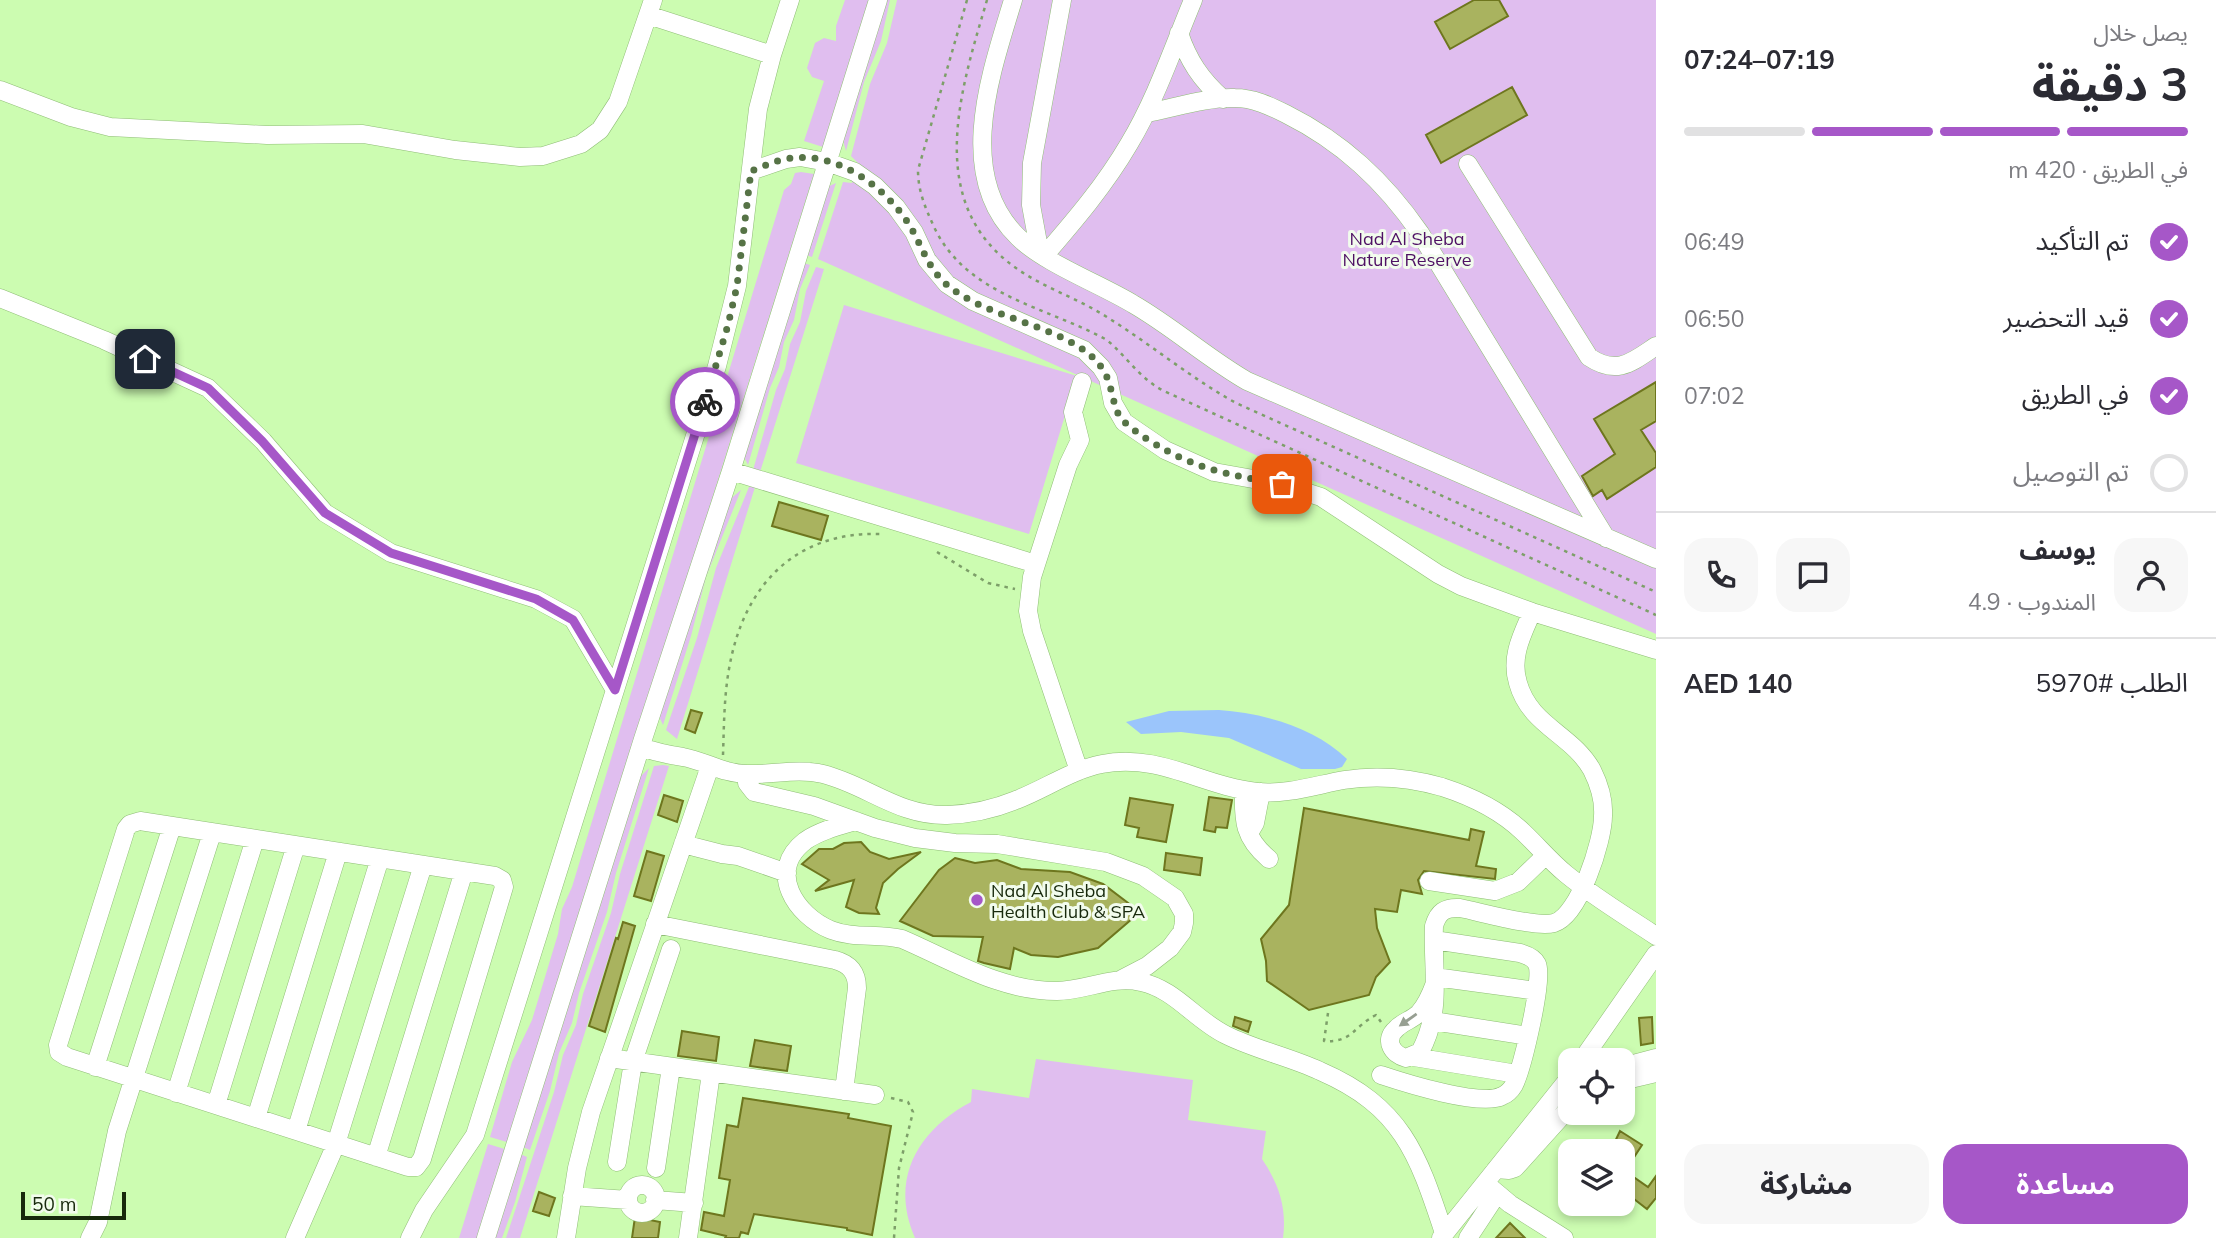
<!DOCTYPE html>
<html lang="ar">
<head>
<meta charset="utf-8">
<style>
  :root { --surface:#fff; --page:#f7f7f7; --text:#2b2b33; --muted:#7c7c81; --line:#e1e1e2; --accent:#a657c8 }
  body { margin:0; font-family:Mulish,"Noto Sans Arabic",sans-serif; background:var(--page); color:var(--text); direction:rtl; height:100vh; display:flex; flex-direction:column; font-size:26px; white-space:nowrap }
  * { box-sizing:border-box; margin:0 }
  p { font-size:23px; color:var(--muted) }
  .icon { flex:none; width:38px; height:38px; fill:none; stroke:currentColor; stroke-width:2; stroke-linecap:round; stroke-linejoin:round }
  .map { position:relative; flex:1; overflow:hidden; direction:ltr }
  .side { display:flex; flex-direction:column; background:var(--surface); width:560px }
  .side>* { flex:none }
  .controls { position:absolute; left:1558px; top:1048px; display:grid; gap:14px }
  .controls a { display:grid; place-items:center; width:77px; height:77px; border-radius:14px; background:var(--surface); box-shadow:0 4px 10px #0003; font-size:35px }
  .scale { position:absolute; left:21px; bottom:18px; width:105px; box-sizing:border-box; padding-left:7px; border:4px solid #17290c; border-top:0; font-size:19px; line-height:24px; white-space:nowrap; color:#17290c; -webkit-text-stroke:5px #f2fced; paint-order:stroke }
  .pin { position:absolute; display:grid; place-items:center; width:60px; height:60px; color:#fff; margin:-30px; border-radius:14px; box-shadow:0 4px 10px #0006 }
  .courier { position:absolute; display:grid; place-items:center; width:70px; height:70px; margin:-35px; border:5px solid #a657c8; border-radius:50%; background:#fff; color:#222; box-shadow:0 2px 9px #0007 }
  .headline em { font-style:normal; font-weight:700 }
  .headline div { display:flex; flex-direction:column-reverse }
  .headline { display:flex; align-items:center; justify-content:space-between; height:119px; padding:0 28px }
  h1 { font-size:46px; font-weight:700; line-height:52px }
  .bar { display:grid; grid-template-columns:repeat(4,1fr); gap:10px 7px; align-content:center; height:84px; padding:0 28px }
  .bar i { height:9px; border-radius:5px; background:var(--line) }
  .bar .selected { background:var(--accent) }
  .bar p { grid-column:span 4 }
  .line { display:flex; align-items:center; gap:18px; padding:0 28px; border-top:2px solid var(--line) }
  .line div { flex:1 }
  .round { display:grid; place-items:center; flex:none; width:74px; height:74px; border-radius:21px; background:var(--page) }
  ol { padding:0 28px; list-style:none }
  li { display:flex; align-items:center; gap:21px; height:77px }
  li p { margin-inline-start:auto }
  li .icon { padding:7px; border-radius:50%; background:var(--accent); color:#fff; stroke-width:4 }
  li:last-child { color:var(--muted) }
  li i { width:38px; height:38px; border:4px solid var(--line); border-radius:50% }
  .action { display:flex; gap:14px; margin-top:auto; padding:14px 28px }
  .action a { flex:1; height:80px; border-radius:21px; background:var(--accent); color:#fff; font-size:28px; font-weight:700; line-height:80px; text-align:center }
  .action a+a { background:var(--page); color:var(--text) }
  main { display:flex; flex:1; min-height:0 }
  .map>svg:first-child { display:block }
</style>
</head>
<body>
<main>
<section class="side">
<div class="headline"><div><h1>3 دقيقة</h1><p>يصل خلال</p></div><em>07:19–07:24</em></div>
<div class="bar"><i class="selected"></i><i class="selected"></i><i class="selected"></i><i></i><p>في الطريق · 420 m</p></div>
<ol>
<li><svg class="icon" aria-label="check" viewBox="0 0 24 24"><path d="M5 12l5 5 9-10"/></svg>تم التأكيد<p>06:49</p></li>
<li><svg class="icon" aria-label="check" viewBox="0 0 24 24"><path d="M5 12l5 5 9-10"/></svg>قيد التحضير<p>06:50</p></li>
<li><svg class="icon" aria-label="check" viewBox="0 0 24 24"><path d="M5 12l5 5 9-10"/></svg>في الطريق<p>07:02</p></li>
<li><i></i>تم التوصيل</li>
</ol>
<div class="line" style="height:126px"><a class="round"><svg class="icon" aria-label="person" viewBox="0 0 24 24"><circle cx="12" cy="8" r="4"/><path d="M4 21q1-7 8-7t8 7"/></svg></a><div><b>يوسف</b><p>المندوب · 4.9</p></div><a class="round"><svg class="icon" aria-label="chat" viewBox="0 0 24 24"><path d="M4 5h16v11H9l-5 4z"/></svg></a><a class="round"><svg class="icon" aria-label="phone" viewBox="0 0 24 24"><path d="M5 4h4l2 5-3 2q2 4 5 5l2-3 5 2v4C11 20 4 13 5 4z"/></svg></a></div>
<div class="line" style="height:91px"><div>الطلب #5970</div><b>AED 140</b></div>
<div class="action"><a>مساعدة</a><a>مشاركة</a></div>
</section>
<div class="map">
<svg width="1656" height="1238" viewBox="0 0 1656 1238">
  <rect width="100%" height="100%" fill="#ccfcb1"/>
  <path fill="#e0beef" d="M845 0H869L823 147 804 141 824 81 812 77 807 68 815 43 824 38 836 41V26Z
    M885 0H890L881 41 864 82 846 151 843 140Z
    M897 0H1656V634L818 259 843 182 852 183 858 163 851 156 870 84 887 43Z
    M801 172 814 174 510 1143 490 1137 512 1062 532 1020 558 934 562 909 572 887 784 190 791 184 795 173Z
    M836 183 812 257 803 254 823 189Z
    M801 262 810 265 800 289 794 320 784 342 779 367 770 388 748 465 744 457Z
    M816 267 824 269 760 472 753 470 776 390 785 369 790 344 800 322 806 291Z
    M844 305 1077 376 1029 534 796 463Z
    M749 487H755L677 739 666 730 697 638 716 568Z
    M741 490 706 577 691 636 663 725 659 716 728 501Z
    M663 765 669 766 520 1238H506L554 1092 563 1055 576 1025 583 994 611 913 620 874 654 766Z
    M649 768 616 873 607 912 579 993 572 1023 559 1053 550 1091 530 1150 523 1147 640 777Z
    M1036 1059 1193 1080 1188 1120 1266 1131 1262 1159C1279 1184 1287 1208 1283 1238H915C889 1179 918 1130 971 1102L972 1089 1029 1098Z
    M488 1144 508 1150 480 1238H459Z
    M520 1154 527 1157 515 1202 502 1238H494Z"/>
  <path fill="#9bc5fb" d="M1219 710C1262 713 1315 727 1347 759L1342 767 1335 769H1301L1229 738 1181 732 1141 734 1126 722 1169 711Z"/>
  <path fill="#a9b35f" stroke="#6e761e" stroke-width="2" d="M1474 0H1499L1508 16 1450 49 1435 22Z
    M1512 87 1527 115 1441 163 1426 135Z
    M1656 382V421L1641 430 1656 453V467L1607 499 1602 490 1593 496 1582 476 1615 454 1594 419Z
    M779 502 828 516 821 540 772 526Z
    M691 710 702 713 695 733 685 729Z
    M664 795 683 801 677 822 658 815Z
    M1209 797 1232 800 1227 828 1216 827 1215 832 1204 830Z
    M1130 798 1173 805 1166 842 1137 837 1139 828 1125 825Z
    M1304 808 1469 840 1471 829 1484 832 1476 866 1496 869 1495 879 1424 871 1418 880 1422 894 1401 890 1397 912 1375 909 1377 928 1390 962 1376 977 1369 995 1309 1010 1267 981 1266 961 1261 939 1289 905Z
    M861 842 870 852 889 859 921 852 898 869 883 883 876 908 879 914 859 913 846 907 854 880 815 891 829 880 802 864 819 849H833L844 843Z
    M647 851 664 856 651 901 634 896Z
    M1166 853 1202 858 1200 875 1164 870Z
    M955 858 975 863 997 860 1021 869 1070 872 1103 884 1140 912 1098 948 1058 957 1031 955 1014 948 1010 969 984 963 978 961 983 937 933 936 900 921 939 870Z
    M623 922 635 926 605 1032 589 1026 616 938 618 939Z
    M1235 1017 1251 1022 1248 1032 1233 1026Z
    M1652 1017 1653 1043 1641 1045 1639 1018Z
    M682 1031 719 1037 716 1061 678 1056Z
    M755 1040 791 1046 787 1071 750 1066Z
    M743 1098 849 1114 848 1118 891 1126 872 1235 847 1230V1228L754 1214 748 1234 741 1232 739 1238H725L726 1236 701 1230 704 1212 724 1216 730 1180 719 1178 727 1125 738 1127Z
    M1620 1131 1642 1145 1625 1171 1648 1187 1656 1176V1198L1647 1209 1634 1199 1633 1201 1622 1193V1152H1610Z
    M539 1192 555 1198 549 1216 533 1211Z
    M635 1217 660 1222 658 1238H632Z
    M1510 1223 1525 1238H1496Z"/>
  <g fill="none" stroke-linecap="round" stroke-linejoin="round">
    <g stroke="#8fbd76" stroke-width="19">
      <path id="minor" d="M1013 0C991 73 954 175 1018 237 1044 263 1100 284 1133 304 1173 327 1207 358 1247 381L1656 559
        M648 15 772 55
        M1179 33C1188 60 1201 80 1223 99
        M0 90 71 117 110 127 267 135 363 134 455 150 520 157 543 156 581 144 600 130 618 102 653 0
        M1146 113C1174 108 1206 97 1235 98 1253 98 1270 106 1286 114 1342 142 1384 181 1420 233L1606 538
        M1468 164 1589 357C1617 376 1632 362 1656 346
        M751 171 786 159 800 157 827 162 855 172 875 186 896 207 914 232 927 260 947 284 973 301 1084 350 1101 367 1108 378 1113 403 1124 422 1165 450 1214 472 1281 484 1321 497 1438 574 1461 586 1532 612 1656 650
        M1040 254 1031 205 1032 163 1062 0
        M1044 256C1075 220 1105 185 1129 144 1156 99 1173 48 1193 0
        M0 298 104 340 208 388 263 441 325 513 391 553 536 599 573 619 615 690
        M731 471 1036 564
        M641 747C655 752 669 755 683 757 705 761 724 774 747 774 773 775 797 768 823 774 867 785 898 816 947 815 971 814 994 809 1016 800 1045 789 1071 770 1102 764 1160 753 1202 786 1257 792 1286 795 1316 785 1344 780 1376 775 1411 778 1442 787 1470 796 1501 811 1523 832 1538 846 1550 861 1566 874 1594 897 1626 916 1656 936
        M1079 771 1032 631 1028 611 1032 577 1068 465 1080 440 1073 412 1082 382
        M748 774 747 783 754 792 814 806 875 828 915 838 955 843 997 844 1106 862 1143 876 1175 898 1184 914V923L1182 932 1170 948 1147 966 1122 979
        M1244 790C1243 821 1244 838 1269 859
        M140 821 495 876 502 880 504 887 422 1159 416 1167H408L67 1057 59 1052 58 1045 126 829 130 824Z
        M856 821C839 826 819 831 805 841 766 871 796 916 831 930 854 939 878 933 902 939 953 961 1000 991 1057 991 1085 991 1113 975 1141 982 1175 989 1195 1020 1226 1035 1256 1050 1290 1057 1320 1071 1403 1107 1418 1155 1444 1233
        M1249 833 1255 823 1261 792
        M683 844 722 854 738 856 787 873
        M1429 881 1495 891 1518 882 1545 856
        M655 924 835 960C850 964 857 973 857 988L844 1091
        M1435 977 1537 991
        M1435 983C1431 994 1427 1004 1419 1013 1412 1020 1402 1022 1396 1029 1383 1040 1393 1055 1406 1058L1420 1052C1443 1010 1432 971 1434 926 1438 912 1445 907 1460 908 1481 912 1535 928 1554 923 1579 916 1603 841 1603 816 1604 801 1599 784 1592 770 1572 734 1530 726 1518 683 1510 657 1522 635 1532 612
        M1433 1021 1528 1036
        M1414 1057 1517 1074
        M609 1058 875 1095
        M1582 1060 1656 954
        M95 1067 172 826
        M1622 1067 1656 1058
        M1381 1075C1405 1083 1481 1107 1502 1096 1507 1094 1511 1090 1514 1085 1522 1069 1544 979 1537 964 1534 958 1527 955 1520 953L1434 940
        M1622 1081 1656 1073
        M176 1093 255 839
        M216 1105 296 845
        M256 1118 338 852
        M296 1131 380 858
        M376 1157 464 871
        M617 1162 633 1062 671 949
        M656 1168 671 1067
        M1496 1169 1509 1170 1515 1168 1570 1107
        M1485 1183 1510 1204 1564 1238
        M628 1199a14 14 0 1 1 28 0a14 14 0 1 1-28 0Z
        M572 1196 628 1200
        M655 1200 694 1203
        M90 1238 98 1222 117 1131 212 833
        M295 1238 336 1144 423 865
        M410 1238 424 1210 475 1135 717 366 737 286 758 109 772 55 790 0
        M486 1238 643 739 731 471 878 0
        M566 1238 577 1168 591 1112 710 766
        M688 1238 711 1073
        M1441 1238 1570 1077
        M1468 1238 1497 1194"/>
    </g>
    <path stroke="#7d9f69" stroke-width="2.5" stroke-dasharray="3.5 5" stroke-linecap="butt" d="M967 0 918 170C918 191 925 207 934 227 967 296 1045 306 1107 340 1127 357 1140 379 1164 391L1656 615
      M987 0C963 82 927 189 1001 256 1030 283 1069 294 1102 314 1148 342 1189 377 1236 403L1656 592
      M937 552 988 583 1015 589
      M723 755C724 726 724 697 729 669 743 587 794 531 881 534
      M1328 1013 1324 1041C1352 1043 1354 1026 1376 1015L1381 1022
      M891 1098 908 1102 913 1112 899 1168 894 1238"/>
    <use href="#minor" stroke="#fff" stroke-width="18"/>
  </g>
  <defs><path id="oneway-solid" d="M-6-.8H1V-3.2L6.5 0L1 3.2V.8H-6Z" transform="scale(1.75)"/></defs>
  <use fill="#979f92" href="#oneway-solid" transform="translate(1408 1020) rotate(145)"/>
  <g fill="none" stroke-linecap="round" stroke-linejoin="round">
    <path stroke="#567346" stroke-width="7" stroke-dasharray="0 12.6" d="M705 402 728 325 737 286 751 171C762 167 774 161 786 159 835 149 886 187 910 226 922 246 928 268 946 284 983 316 1047 323 1085 351 1098 360 1108 374 1111 390 1114 399 1114 407 1119 415 1125 425 1137 432 1147 439 1194 469 1228 475 1282 484"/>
    <path stroke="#a657c8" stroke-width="9" d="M145 359 208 388 262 441 325 513 391 553 536 599 573 620 615 690 705 402"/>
  </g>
  <circle fill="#a657c8" stroke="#f2fced" stroke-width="2.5" cx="977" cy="900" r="7"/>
  <g text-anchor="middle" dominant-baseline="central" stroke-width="6" stroke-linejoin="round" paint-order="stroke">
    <g font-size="18" fill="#4e1064" stroke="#f2fced">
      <text x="1407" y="238">Nad Al Sheba<tspan x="1407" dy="21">Nature Reserve</tspan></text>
    </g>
    <g font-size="18" fill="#17290c" stroke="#f2fced" text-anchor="start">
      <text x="991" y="890">Nad Al Sheba<tspan x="991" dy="21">Health Club &amp; SPA</tspan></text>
    </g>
  </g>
</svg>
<div class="controls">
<a><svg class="icon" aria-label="locate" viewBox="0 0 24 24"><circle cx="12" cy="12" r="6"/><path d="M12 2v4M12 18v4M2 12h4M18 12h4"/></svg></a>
<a><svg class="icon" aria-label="layers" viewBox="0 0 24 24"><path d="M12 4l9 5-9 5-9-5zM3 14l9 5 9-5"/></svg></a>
</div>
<div class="scale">50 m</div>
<div class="pin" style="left:1282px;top:484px;background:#ea580c"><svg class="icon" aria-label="bag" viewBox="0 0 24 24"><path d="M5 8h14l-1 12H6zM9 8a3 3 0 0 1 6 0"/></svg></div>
<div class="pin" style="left:145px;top:359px;background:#1f2937"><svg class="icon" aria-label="home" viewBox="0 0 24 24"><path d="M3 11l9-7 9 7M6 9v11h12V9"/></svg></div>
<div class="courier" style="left:705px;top:402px"><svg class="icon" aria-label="bike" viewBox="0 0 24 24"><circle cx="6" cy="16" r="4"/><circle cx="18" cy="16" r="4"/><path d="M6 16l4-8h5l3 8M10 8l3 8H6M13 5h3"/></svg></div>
</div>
</main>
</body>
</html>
